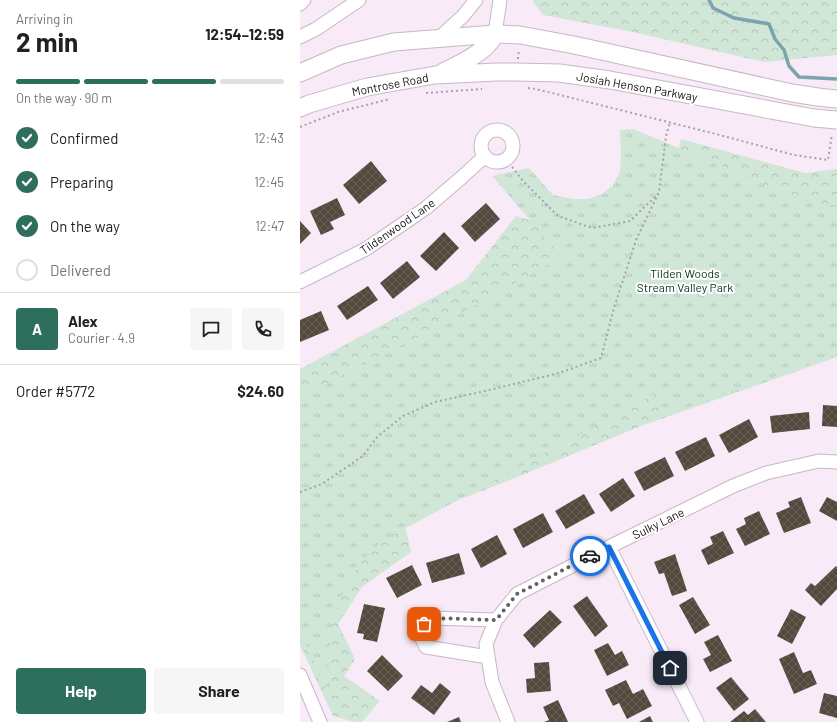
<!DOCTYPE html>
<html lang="en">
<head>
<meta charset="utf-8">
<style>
  :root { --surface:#fff; --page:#f6f6f6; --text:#202124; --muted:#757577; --line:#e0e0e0; --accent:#2d6e5d }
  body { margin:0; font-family:Barlow,sans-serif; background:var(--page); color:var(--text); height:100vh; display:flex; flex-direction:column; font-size:15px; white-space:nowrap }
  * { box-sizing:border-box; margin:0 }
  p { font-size:13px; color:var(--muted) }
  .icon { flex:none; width:22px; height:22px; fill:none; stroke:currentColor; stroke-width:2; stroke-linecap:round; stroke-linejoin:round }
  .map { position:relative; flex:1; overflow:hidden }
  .panel { display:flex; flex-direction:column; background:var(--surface); width:300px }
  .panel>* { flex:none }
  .pin { position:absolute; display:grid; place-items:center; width:34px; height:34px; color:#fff; margin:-17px; border-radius:8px; box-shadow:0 2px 6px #0006 }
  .courier { position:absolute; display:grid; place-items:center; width:40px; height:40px; margin:-20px; border:3px solid #1a73e8; border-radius:50%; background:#fff; color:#222; box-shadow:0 1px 5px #0007 }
  .summary em { font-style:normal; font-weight:700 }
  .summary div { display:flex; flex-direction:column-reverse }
  .summary { display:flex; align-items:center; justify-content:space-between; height:68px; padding:0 16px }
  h1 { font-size:26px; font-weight:700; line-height:30px }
  .bar { display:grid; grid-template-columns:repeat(4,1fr); gap:6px 4px; align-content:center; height:48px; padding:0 16px }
  .bar i { height:5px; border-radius:3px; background:var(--line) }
  .bar .on { background:var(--accent) }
  .bar p { grid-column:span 4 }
  .line { display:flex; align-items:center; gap:10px; padding:0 16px; border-top:1px solid var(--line) }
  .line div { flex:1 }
  .round { display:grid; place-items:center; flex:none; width:42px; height:42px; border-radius:4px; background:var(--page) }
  ol { padding:0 16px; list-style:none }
  li { display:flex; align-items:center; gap:12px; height:44px }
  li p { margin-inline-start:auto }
  li .icon { padding:4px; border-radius:50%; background:var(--accent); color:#fff; stroke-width:4 }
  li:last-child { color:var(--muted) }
  li i { width:22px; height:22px; border:2px solid var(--line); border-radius:50% }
  .button { display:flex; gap:8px; margin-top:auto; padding:8px 16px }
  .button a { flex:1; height:46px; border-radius:4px; background:var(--accent); color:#fff; font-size:16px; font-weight:700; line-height:46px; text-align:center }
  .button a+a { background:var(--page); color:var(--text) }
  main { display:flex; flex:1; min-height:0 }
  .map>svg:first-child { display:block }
</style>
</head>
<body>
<main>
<section class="panel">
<div class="summary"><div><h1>2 min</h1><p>Arriving in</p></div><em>12:54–12:59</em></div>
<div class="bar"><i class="on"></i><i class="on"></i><i class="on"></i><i></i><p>On the way · 90 m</p></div>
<ol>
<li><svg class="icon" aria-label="check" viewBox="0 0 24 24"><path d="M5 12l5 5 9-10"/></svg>Confirmed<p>12:43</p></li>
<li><svg class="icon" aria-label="check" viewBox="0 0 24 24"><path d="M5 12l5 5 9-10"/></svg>Preparing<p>12:45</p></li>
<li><svg class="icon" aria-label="check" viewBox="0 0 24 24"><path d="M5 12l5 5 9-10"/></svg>On the way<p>12:47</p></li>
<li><i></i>Delivered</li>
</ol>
<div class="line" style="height:72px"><b class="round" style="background:var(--accent);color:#fff">A</b><div><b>Alex</b><p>Courier · 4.9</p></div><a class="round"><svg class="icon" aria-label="chat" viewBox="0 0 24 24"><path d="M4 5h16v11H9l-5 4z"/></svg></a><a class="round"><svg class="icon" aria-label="phone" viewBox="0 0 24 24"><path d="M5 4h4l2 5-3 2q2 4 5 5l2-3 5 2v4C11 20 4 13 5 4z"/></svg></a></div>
<div class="line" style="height:52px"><div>Order #5772</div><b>$24.60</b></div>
<div class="button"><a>Help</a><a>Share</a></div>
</section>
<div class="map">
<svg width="537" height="722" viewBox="0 0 537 722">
  <defs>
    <pattern id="forest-crowns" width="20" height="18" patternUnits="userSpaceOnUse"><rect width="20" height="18" fill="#d0e6d7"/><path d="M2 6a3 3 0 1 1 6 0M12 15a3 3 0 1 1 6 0" fill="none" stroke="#b2c4b8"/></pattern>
    <pattern id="park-tufts" width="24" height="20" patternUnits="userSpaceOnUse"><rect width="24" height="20" fill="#d0e6d7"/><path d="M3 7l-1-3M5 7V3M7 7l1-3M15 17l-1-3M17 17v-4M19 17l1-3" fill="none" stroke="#b2c4b8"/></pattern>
    <pattern id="building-cross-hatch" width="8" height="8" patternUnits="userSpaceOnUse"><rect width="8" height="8" fill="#53493d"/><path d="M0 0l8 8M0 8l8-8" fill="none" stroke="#675f56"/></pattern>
  </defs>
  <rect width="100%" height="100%" fill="#f8eaf7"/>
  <path fill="url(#forest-crowns)" d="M232 0H537V55L464 62 333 32 243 15Z
    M381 139 505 173 537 169V357L341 426 220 476 104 521 111 552 62 587 38 624 55 659 44 676 80 701 62 722H55L33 716 0 645V369L166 280 216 216 294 239 369 190Z"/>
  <path fill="url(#park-tufts)" d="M333 129 518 206 537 205V354L369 414 352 394 345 400 89 537C83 542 75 547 70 553 37 587 26 634 29 681 30 690 32 699 34 708L0 631V397L131 330 262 257 192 176 229 168 253 195 274 199H289L302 194 313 185 320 172 321 157 320 130Z"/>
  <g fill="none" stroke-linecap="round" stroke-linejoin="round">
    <path stroke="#7ca4ac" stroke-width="3.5" d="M409 0 413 8 434 18 469 24 475 39 484 50 489 66 499 77 537 79"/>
  </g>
  <path fill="url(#building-cross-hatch)" d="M71 161 87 181 59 204 43 185Z
    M37 198 45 215 30 222 34 229 21 235 10 211Z
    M186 203 200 219 175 242 161 226Z
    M0 221 11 233 0 244Z
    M144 232 159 248 136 271 120 256Z
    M107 261 120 277 93 299 80 283Z
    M68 286 78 300 47 320 37 306Z
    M21 311 29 330 0 342V320Z
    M523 405 537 406V427L522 426Z
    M509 412 510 429 472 433 470 416Z
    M449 419 458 437 429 453 419 435Z
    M406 437 415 456 385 471 375 452Z
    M365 457 374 476 344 491 334 472Z
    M323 478 335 496 311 512 299 494Z
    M284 494 295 513 266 529 255 511Z
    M501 497 511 523 484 533 476 513 490 507 488 502Z
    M527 497 537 502V521L519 511Z
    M459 511 470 534 445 546 436 529 446 524 444 518Z
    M243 513 253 532 223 548 213 529Z
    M423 531 434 553 408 565 401 550 413 544 410 537Z
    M197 535 207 554 181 568 171 549Z
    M159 553 165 574 132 583 126 563Z
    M375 554 387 591 372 596 364 573 359 574 354 562Z
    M112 565 122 585 97 598 86 578Z
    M536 566 537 567V589L521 606 505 590 511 583 515 586Z
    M287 596 308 626 295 637 273 606Z
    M393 597 410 625 395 634 379 605Z
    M64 604 85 608 77 642 63 639 64 634 57 633Z
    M491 609 506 617 492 644 477 636Z
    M250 610 262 622 234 648 223 635Z
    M418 635 432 661 410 672 403 659 411 655 404 642Z
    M308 643 315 655 322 651 329 665 307 676 294 650Z
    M494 652 503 673 511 670 517 684 494 694 479 659Z
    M82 655 103 676 88 691 67 671Z
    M249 662 251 691 227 693 226 679 235 678 234 663Z
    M431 677 449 699 434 711 416 688Z
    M326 680 333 694 343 689 352 706 327 719 319 703 313 706 305 690Z
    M140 683 151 692 134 715 111 698 121 685 132 693Z
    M524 693 537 696V718L519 713Z
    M258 700 268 722H244L249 720 243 707Z
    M455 709 466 722H430L444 711 448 715Z
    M350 716 353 722H339Z
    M159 717 161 722H147Z"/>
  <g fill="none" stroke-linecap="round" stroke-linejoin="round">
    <g stroke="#c6b8c4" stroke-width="15">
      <path id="minor" d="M0 4 4 0
        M195 34 200 0
        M0 37 16 29 59 0
        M138 39 163 16 176 0
        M181 146a16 16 0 1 1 32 0a16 16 0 1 1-32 0Z
        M0 282 66 249 126 208 161 178 185 156
        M309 547 397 722
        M188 657 126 647 118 631 131 618 196 620
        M0 675 20 722
        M208 722 192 682 186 644 196 620 217 594 309 547 433 486 466 473 519 461 537 462"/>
    </g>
    <g stroke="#c6b8c4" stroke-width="19">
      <path id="major" d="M143 72C157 65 180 55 190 42 192 40 193 37 195 34
        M0 73 41 55 94 42 195 34 220 35 274 45 492 93 518 97 537 99
        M0 108 9 104 67 87 135 75 196 72H217L259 73 310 80 514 118"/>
    </g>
    <path stroke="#aaa0a9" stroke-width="2" stroke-dasharray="2 3" stroke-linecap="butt" d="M218 59 219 49
      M228 88 236 89 416 134 494 155 528 160 532 134
      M126 93 182 89
      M0 127 38 112 90 99
      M206 159 223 181 258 216 292 228 330 221 358 194
      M0 492 22 484 63 456 77 437 103 416 135 402 185 391 259 373 301 358 314 308 336 240 359 192 366 136 370 122"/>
    <use href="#minor" stroke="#fff" stroke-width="13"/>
    <use href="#major" stroke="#fff" stroke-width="17"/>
    <g stroke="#c6b8c4" stroke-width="19" stroke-linecap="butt">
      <path id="major-bridge" d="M514 118 537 120"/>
    </g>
    <use href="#major-bridge" stroke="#fff" stroke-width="17"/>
  </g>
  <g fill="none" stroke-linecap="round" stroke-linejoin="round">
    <path stroke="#655e65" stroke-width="4" stroke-dasharray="0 7.2" d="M124 624 131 618 196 620 217 594 290 556"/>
    <path stroke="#1a73e8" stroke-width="5" d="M290 556 309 547 370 668"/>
  </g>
  <g text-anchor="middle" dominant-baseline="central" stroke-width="4" stroke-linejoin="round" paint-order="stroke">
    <g font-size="12" fill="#161216" stroke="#fff">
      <text transform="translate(90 84) rotate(-11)">Montrose Road</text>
      <text transform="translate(337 86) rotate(10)">Josiah Henson Parkway</text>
      <text transform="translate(97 226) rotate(-35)">Tildenwood Lane</text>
      <text transform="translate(358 523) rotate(-26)">Sulky Lane</text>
    </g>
    <g font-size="12" fill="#08311c" stroke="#fff">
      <text x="385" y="273">Tilden Woods<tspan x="385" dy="14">Stream Valley Park</tspan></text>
    </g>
  </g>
</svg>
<div class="pin" style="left:124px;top:624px;background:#ea580c"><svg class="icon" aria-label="bag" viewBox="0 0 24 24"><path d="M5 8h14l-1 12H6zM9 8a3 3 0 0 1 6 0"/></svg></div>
<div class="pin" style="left:370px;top:668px;background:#1f2937"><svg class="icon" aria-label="home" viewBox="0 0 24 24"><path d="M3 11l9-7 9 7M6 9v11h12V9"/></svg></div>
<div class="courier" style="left:290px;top:556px"><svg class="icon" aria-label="car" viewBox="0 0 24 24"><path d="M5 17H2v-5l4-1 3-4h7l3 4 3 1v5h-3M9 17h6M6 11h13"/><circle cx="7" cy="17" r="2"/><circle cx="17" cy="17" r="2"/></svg></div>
</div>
</main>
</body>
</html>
